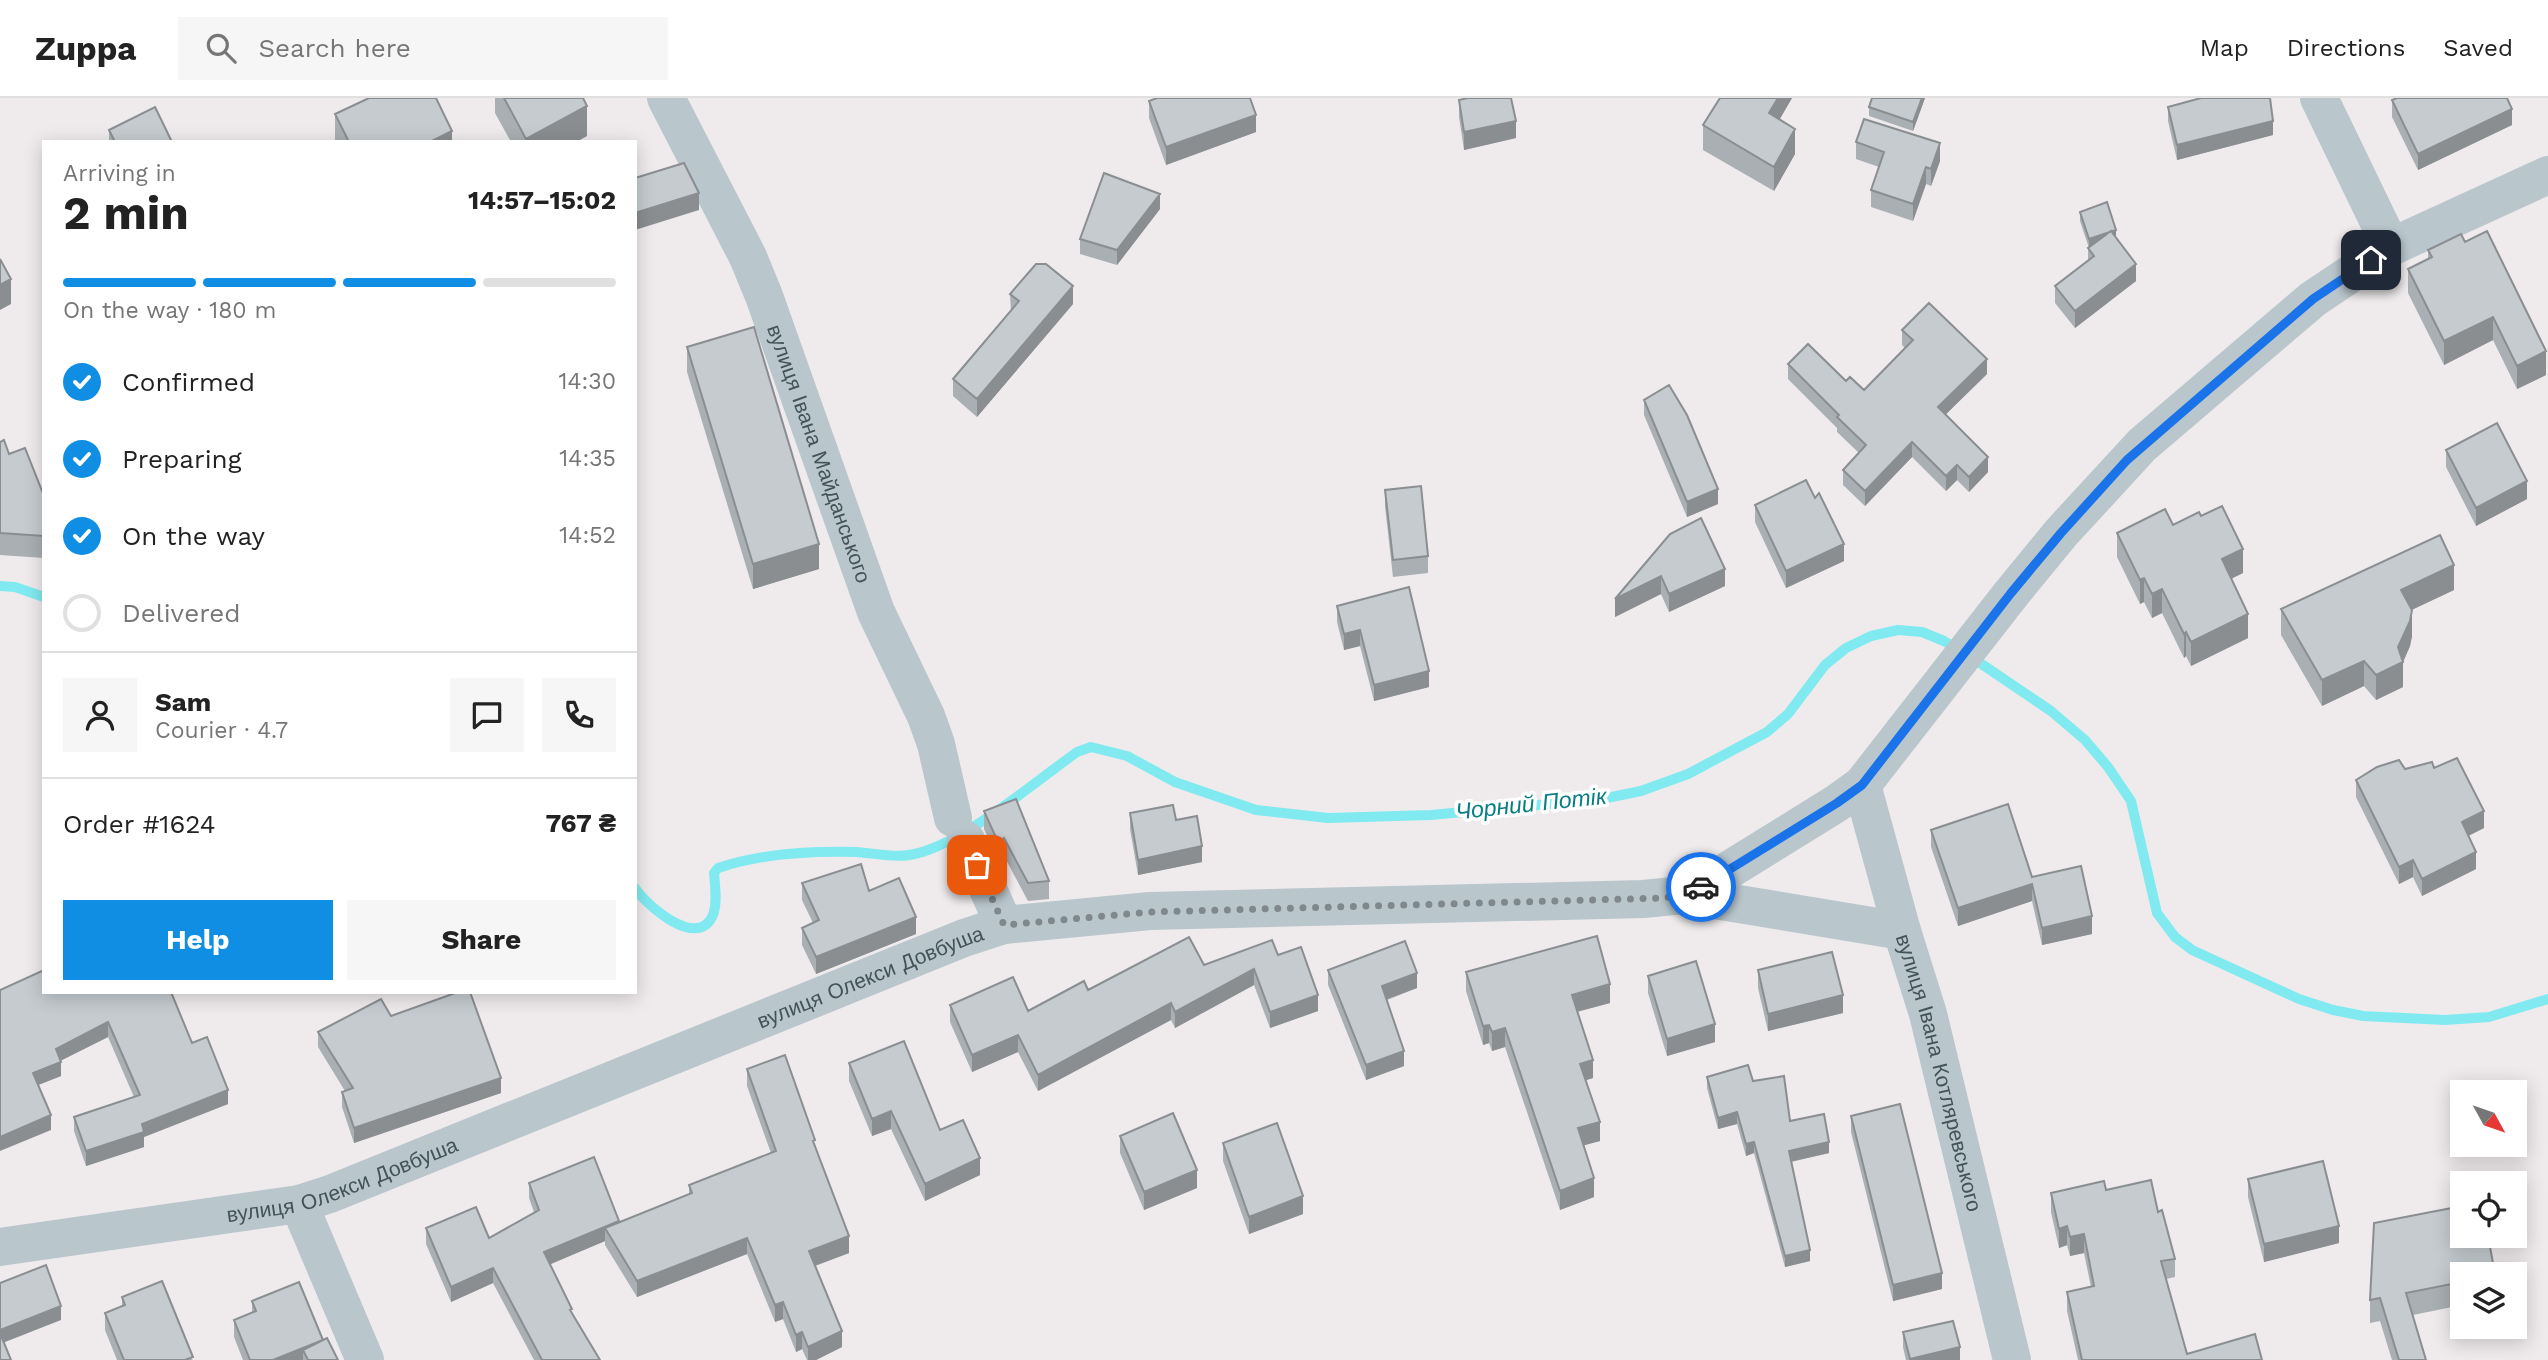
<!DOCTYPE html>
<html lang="en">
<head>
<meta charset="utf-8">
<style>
  :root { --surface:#fff; --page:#f6f6f6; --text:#222; --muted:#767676; --line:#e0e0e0; --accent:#108ee4 }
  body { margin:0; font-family:"Work Sans",sans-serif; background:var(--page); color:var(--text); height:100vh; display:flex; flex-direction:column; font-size:26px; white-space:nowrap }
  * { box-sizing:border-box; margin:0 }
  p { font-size:23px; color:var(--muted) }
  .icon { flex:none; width:38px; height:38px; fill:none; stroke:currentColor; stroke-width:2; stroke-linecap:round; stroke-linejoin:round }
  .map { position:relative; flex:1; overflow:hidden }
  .panel { position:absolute; left:42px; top:42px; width:595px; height:854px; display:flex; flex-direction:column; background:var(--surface); border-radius:0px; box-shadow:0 4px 18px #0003 }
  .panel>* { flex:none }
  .needle { width:46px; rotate:130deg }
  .controls { position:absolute; left:2450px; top:982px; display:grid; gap:14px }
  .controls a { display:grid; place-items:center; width:77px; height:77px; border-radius:0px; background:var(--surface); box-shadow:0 4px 18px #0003; font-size:35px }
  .pin { position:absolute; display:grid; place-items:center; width:60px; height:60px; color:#fff; margin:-30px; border-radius:14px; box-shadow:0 4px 10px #0006 }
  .courier { position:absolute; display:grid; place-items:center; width:70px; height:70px; margin:-35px; border:5px solid #1a73e8; border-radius:50%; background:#fff; color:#222; box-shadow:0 2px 9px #0007 }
  .summary em { font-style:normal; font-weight:700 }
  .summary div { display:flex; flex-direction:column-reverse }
  .summary { display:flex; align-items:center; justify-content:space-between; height:119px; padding:0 21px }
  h1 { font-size:46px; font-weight:700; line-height:52px }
  .bar { display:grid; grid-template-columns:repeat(4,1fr); gap:10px 7px; align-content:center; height:84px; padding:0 21px }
  .bar i { height:9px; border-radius:5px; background:var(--line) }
  .bar .selected { background:var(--accent) }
  .bar p { grid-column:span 4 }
  .line { display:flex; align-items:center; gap:18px; padding:0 21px; border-top:2px solid var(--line) }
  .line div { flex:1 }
  .round { display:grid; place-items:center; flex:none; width:74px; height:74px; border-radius:0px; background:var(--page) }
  ol { padding:0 21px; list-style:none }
  li { display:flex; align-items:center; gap:21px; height:77px }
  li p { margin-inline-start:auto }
  li .icon { padding:7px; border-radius:50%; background:var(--accent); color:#fff; stroke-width:4 }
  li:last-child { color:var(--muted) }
  li i { width:38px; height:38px; border:4px solid var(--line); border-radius:50% }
  .primary-button { display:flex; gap:14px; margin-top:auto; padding:14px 21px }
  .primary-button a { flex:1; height:80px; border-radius:0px; background:var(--accent); color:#fff; font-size:28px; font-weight:700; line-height:80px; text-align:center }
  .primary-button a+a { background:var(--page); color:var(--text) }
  header { display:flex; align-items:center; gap:42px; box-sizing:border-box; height:98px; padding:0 35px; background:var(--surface); border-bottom:2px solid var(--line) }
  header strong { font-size:33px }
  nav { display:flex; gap:38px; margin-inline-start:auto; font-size:24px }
  .search { width:490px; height:63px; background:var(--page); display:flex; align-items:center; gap:18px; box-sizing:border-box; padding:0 24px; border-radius:0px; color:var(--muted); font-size:26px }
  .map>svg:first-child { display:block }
</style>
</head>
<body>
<header>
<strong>Zuppa</strong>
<div class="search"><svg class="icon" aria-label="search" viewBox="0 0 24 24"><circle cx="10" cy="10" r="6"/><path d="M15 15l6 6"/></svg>Search here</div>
<nav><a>Map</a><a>Directions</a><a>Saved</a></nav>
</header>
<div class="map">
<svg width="2548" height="1262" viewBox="0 0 2548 1262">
  <rect width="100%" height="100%" fill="#efebec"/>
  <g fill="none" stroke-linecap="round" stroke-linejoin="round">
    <path stroke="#80eaf0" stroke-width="10" d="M0 488 15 489 44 499
      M635 790C646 807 696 851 712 819 718 808 715 787 714 775L718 770C761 755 811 753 856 754 874 755 892 760 909 757 957 751 1036 683 1077 654L1091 649 1127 658 1175 684 1256 712 1328 720 1431 717 1602 701 1641 693 1688 676 1767 634 1788 616 1825 567 1846 550 1871 538 1898 532 1922 534 1944 543 1983 567 2051 613 2085 642 2108 669 2131 703 2157 815 2175 839 2192 852 2299 901 2333 912 2363 918 2445 922 2489 919 2548 901"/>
    <g stroke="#b9c6cc" stroke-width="38">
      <path id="s1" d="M666 0 748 159 764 198 876 514 926 618 936 646 953 720"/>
      <path d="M2319 0 2391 149"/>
      <path id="s2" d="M1862 687 1902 833 1928 916 2012 1262"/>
      <path d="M966 742 1004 827"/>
      <path d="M1684 797 1902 833"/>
      <path d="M299 1106 365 1262"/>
      <path id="s3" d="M0 1149 299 1106 330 1096 964 840 1004 827 1150 813 1643 801 1684 797 1703 788 1837 705 1862 687 2011 496 2061 435 2142 347 2313 201 2391 149 2548 77"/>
    </g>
  </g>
  <path fill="#a9afb2" d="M495 0H583L587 38 576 44H511L495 15Z
    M1792 0 1779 22 1795 56 1774 93 1703 52V27Z
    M1872 0H1925L1913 33 1869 18V9Z
    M1459 2 1516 40 1464 52 1459 19Z
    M2392 2 2512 27 2418 72 2392 19Z
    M1149 3 1256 34 1166 67 1149 20Z
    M2168 9 2273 37 2177 62 2168 23Z
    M335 16 452 44H336L335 42Z
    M109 32 172 44H109Z
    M1856 44 1940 63 1931 88 1926 86 1913 123 1871 109V92L1879 69 1856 61Z
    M1160 111 1117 167 1080 156V141Z
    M2080 114 2116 140 2136 183 2075 230 2055 205V188L2088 162V150H2089L2080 123Z
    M2465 144 2546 277 2517 291 2493 242 2444 267 2408 195V171L2428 161V152Z
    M1010 196 1073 206 977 319 953 298V281L1011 213Z
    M1902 232 1987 276 1945 317 1988 374 1969 394 1957 382 1946 393 1912 359 1865 408 1843 387V372L1859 355 1837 334V330L1788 281V266L1846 283 1864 292 1905 250 1902 247Z
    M687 249 819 471 753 491 687 274Z
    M1644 302 1718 406 1687 419 1644 317Z
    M0 344 44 398V460L0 457Z
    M2446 352 2527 401 2476 428 2446 369Z
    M1385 392 1428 458V475L1393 479 1385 408Z
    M1755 407 1844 463 1786 490 1755 424Z
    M2201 418 2243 475 2231 481 2248 540 2191 568 2186 558 2184 560 2162 515 2152 520 2144 504 2140 506 2117 459V435L2173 427Z
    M1670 436 1725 488 1669 514 1661 496 1615 519Z
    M2454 492 2411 512 2412 538 2410 548 2403 564V589L2376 602 2364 588 2322 608 2281 537V511Z
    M1337 508 1429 589 1374 603 1360 548 1344 552 1337 524Z
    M2434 670 2484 730 2468 738 2476 771 2422 798 2413 779 2399 786 2356 699V682L2405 671Z
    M984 713 1049 783V801L1028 803 1004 758 998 761 984 731Z
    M1130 715 1176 722 1202 764 1138 777 1130 731Z
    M1931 732 2032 779 2092 836 2042 847 2032 803 1958 828 1931 749Z
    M802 785 869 793 916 836 816 876 802 847V830L813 825 802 802Z
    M1278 857 1318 913 1270 930 1254 887 1175 930 1171 922 1038 993 1018 954 972 974 950 924V907L1028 913 1088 892 1204 867Z
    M1328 872 1417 890 1387 902 1404 968 1366 982 1328 887Z
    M1758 872 1843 915 1768 933 1758 890Z
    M1466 874 1610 905 1577 914 1593 980 1586 982 1600 1043 1583 1047 1594 1099 1560 1112 1505 949 1492 953 1489 945 1483 947 1466 893Z
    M1648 878 1715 944 1667 958 1648 895Z
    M0 892 192 945 228 1006 144 1039V1049L86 1068 74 1033V1019L134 999 108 939 60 963 61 978 38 987 51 1032Z
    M391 918 501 995 354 1045 342 1009V994L345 993 318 949V934Z
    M849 965 940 1032 980 1077 925 1103 891 1031 872 1038 849 983Z
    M747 971 815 1049 849 1155 815 1168 842 1249 816 1262H807L802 1251 796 1254 783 1221 775 1224 747 1156 637 1199 605 1147V1143L550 1166 572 1216 600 1262H534L493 1185 451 1204 426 1146V1130L489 1140 534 1114 529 1100V1085L619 1125 689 1097V1087L771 1055 747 988Z
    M1707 979 1753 983 1790 1023 1829 1055 1791 1064 1810 1163 1785 1169 1754 1055 1746 1058 1737 1026 1718 1031 1707 990Z
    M1851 1018 1942 1191 1893 1203 1851 1034Z
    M1120 1038 1197 1090 1144 1112 1120 1055Z
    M1223 1045 1303 1116 1249 1136 1223 1063Z
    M2248 1081 2339 1145 2264 1164 2248 1099Z
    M2106 1092 2158 1114 2175 1161V1179L2166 1181 2187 1256 2262 1262H2078L2067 1213V1194L2091 1189 2084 1155 2070 1158 2067 1147 2059 1150 2051 1114V1095Z
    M2462 1176V1207L2413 1217 2426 1262H2392L2380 1223 2370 1225V1202Z
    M122 1199 193 1262H117L105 1232V1215L122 1208Z
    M252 1203 323 1243 338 1262H243L234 1239V1222L252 1215Z
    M1903 1234 1960 1262H1906L1903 1249Z"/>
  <path fill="#8a8e91" d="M1778 0H1792L1769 40V15Z
    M1922 0H1925L1913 33V24Z
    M587 8V38L576 44H526V41Z
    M2512 11V27L2418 72V56Z
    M1256 17V34L1166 67V49Z
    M1516 23V40L1464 52V34Z
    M2273 23V37L2177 62V47Z
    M1795 31V56L1774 93V69Z
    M452 33V44H430Z
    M1940 45V63L1931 88V71Z
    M1926 69V86L1913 123V106Z
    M699 95V112L635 132V115Z
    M1160 96V111L1117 167V152Z
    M2116 132V140L2089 150V141Z
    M2136 166V183L2075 230V213Z
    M11 181V206L0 212V187Z
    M1073 188V206L977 319V301Z
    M2493 219V242L2444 267V243Z
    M2546 253V277L2517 291V268Z
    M1987 261V276L1938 324V309Z
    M1912 344V359L1865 408V393Z
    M1988 359V374L1969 394V379Z
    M1957 367V382L1946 393V378Z
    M2527 383V401L2476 428V410Z
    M1718 391V406L1687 419V404Z
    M819 446V471L753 491V466Z
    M1844 446V463L1786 490V473Z
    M2243 451V475L2222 485V461Z
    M2454 467V492L2401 517V492Z
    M1725 471V488L1669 514V496Z
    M1661 478V496L1615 519V501Z
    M2144 480V504L2140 506V482Z
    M2162 491V515L2152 520V496Z
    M2412 512V538L2410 548 2403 564V589L2376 602V577L2398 549Z
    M2248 516V540L2191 568V544Z
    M1360 532V548L1344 552V536Z
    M2186 534V558L2184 560V536Z
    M2364 563V588L2322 608V582Z
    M1429 573V589L1374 603V587Z
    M2484 713V730L2462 741V724Z
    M1004 740V758L998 761V744Z
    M1202 748V764L1138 777V762Z
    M2476 754V771L2422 798V781Z
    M2413 762V779L2399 786V769Z
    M2032 786V803L1958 828V810Z
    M2092 818V836L2042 847V830Z
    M916 819V836L816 876V859Z
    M1254 871V887L1175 930V914Z
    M1417 875V890L1382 903V888Z
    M1610 886V905L1572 915V897Z
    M1318 897V913L1270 930V914Z
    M1843 897V915L1768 933V916Z
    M1171 905V922L1038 993V977Z
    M108 924V939L56 965V951Z
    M1715 926V944L1667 958V941Z
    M1489 927V945L1483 947V928Z
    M1505 930V949L1492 953V934Z
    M1018 937V954L972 974V957Z
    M1404 953V968L1366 982V967Z
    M1593 962V980L1580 984V966Z
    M61 964V978L33 989V975Z
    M501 980V995L354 1045V1030Z
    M228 992V1006L144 1039V1049L86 1068V1053L142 1026Z
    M891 1013V1031L872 1038V1021Z
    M1737 1014V1026L1718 1031V1020Z
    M51 1017V1032L0 1053V1039Z
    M1600 1024V1043L1578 1049V1030Z
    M1754 1044V1055L1746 1058V1046Z
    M1829 1044V1055L1789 1064V1053Z
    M980 1060V1077L925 1103V1086Z
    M1197 1072V1090L1144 1112V1094Z
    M1594 1080V1099L1560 1112V1093Z
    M1303 1098V1116L1249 1136V1119Z
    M619 1123V1138L605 1130V1143L544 1169V1154Z
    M2067 1128V1147L2059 1150V1131Z
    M2339 1128V1145L2264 1164V1146Z
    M2084 1136V1155L2070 1158V1139Z
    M849 1138V1155L809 1170V1153Z
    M747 1140V1156L637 1199V1183Z
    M1810 1152V1163L1785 1169V1158Z
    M493 1170V1185L451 1204V1189Z
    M1942 1175V1191L1893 1203V1187Z
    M783 1204V1221L775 1224V1207Z
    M61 1208V1222L0 1246V1232Z
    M842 1233V1249L816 1262H808V1249Z
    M802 1234V1251L796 1254V1237Z
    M323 1242 303 1252V1262H273Z
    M1960 1249V1262H1910V1261Z"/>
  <path fill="#c5cbcf" stroke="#8a8e91" stroke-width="2" d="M369 0H436L452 33 430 44H349L335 16Z
    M504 0H583L587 8 526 41Z
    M1157 0H1250L1256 17 1166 49 1149 3Z
    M1468 0H1511L1516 23 1464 34 1459 2Z
    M1720 0H1778L1769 15 1795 31 1774 69 1703 27Z
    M1872 0H1922L1913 24 1869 9Z
    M2201 0H2270L2273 23 2177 47 2168 9Z
    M2397 0H2507L2512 11 2418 56 2392 2Z
    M155 9 172 44H115L109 32Z
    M1864 21 1940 45 1931 71 1926 69 1913 106 1871 92 1884 54 1856 44Z
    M684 65 699 95 635 115V80Z
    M1104 75 1160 96 1117 152 1080 141Z
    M2107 104 2116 132 2089 141 2080 114Z
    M2111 133 2136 166 2075 213 2055 188 2094 158 2088 150Z
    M2487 133 2546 253 2517 268 2493 219 2444 243 2408 171 2432 159 2428 152 2461 136 2465 144Z
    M0 161 11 181 0 187Z
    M1036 166H1046L1073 188 977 301 953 281 1019 203 1010 196Z
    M1929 205 1987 261 1938 309 1988 359 1969 379 1957 367 1946 378 1912 344 1865 393 1843 372 1866 347 1837 319 1839 317 1788 266 1808 246 1846 283 1850 279 1864 292 1913 242 1902 232Z
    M754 229 819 446 753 466 687 249Z
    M1669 287 1687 317 1718 391 1687 404 1644 302Z
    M2497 325 2527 383 2476 410 2446 352Z
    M4 342 9 356 25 350 44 398V438L0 435V344Z
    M1806 382 1815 400 1819 395 1844 446 1786 473 1755 407Z
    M1421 388 1428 458 1393 462 1385 392Z
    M2222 408 2243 451 2222 461 2248 516 2191 544 2186 534 2184 536 2162 491 2152 496 2144 480 2140 482 2117 435 2165 411 2173 427 2199 414 2201 418Z
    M1701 420 1725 471 1669 496 1661 478 1615 501 1670 436Z
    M2440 437 2454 467 2401 492 2412 512 2410 523 2398 549 2403 564 2376 577 2364 563 2322 582 2281 511Z
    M1409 489 1429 573 1374 587 1360 532 1344 536 1337 508Z
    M2457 660 2484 713 2462 724 2476 754 2422 781 2413 762 2399 769 2356 682 2377 669 2399 662 2405 671 2432 664 2434 670Z
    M1016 701 1049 783 1028 785 1004 740 998 744 984 713Z
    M2008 706 2032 779 2081 768 2092 818 2042 830 2032 786 1958 810 1931 732Z
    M1173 707 1176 722 1197 718 1202 748 1138 762 1130 715Z
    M861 766 869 793 899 780 916 819 816 859 802 830 819 822 802 785Z
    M1597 838 1610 886 1572 897 1593 962 1580 966 1600 1024 1578 1030 1594 1080 1560 1093 1505 930 1492 934 1489 927 1483 928 1466 874Z
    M1189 839 1204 867 1272 842 1278 857 1301 849 1318 897 1270 914 1254 871 1175 914 1171 905 1038 977 1018 937 972 957 950 907 1013 879 1028 913 1084 883 1088 892Z
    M1405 843 1417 875 1382 888 1404 953 1366 967 1328 872Z
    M1832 854 1843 897 1768 916 1758 872Z
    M1696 863 1715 926 1667 941 1648 878Z
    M44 872V894H171L192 945 207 939 228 992 142 1026 144 1034 86 1053 74 1019 140 997 108 924 56 951 61 964 33 975 51 1017 0 1039V892Z
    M458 894H470L501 980 354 1030 342 994 353 990 318 934 381 901 391 918Z
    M904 943 940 1032 963 1022 980 1060 925 1086 891 1013 872 1021 849 965Z
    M785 957 815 1042 813 1043 849 1138 809 1153 842 1233 808 1249 802 1234 796 1237 783 1204 775 1207 747 1140 637 1183 605 1130 692 1095 689 1087 776 1053 747 971Z
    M1748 967 1753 983 1784 978 1790 1023 1824 1016 1829 1044 1789 1053 1810 1152 1785 1158 1754 1044 1746 1046 1737 1014 1718 1020 1707 979Z
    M1900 1006 1942 1175 1893 1187 1851 1018Z
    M1173 1015 1197 1072 1144 1094 1120 1038Z
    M1277 1025 1303 1098 1249 1119 1223 1045Z
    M594 1059 619 1123 544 1154 572 1211 570 1212 600 1262H542L493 1170 451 1189 426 1130 476 1109 489 1140 539 1112 529 1085Z
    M2323 1063 2339 1128 2264 1146 2248 1081Z
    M2151 1082 2158 1114 2162 1112 2175 1161 2161 1163 2187 1256 2255 1236 2262 1262H2082L2067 1194 2094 1188 2084 1136 2070 1139 2067 1128 2059 1131 2051 1095 2104 1083 2106 1092Z
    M2462 1108V1138H2488L2495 1176H2462V1184L2406 1195 2426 1262H2399L2380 1200 2370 1202 2374 1125Z
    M46 1167 61 1208 0 1232V1185Z
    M162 1183 193 1259 185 1262H124L105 1215 125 1207 122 1199Z
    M299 1184 323 1242 273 1262H250L234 1222 256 1213 252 1203Z
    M1953 1223 1960 1249 1910 1261 1903 1234Z
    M0 1235 11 1262H0Z
    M327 1240 338 1262H308L303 1252Z"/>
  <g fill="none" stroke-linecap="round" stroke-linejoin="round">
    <path stroke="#7f888d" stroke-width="7" stroke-dasharray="0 12.6" d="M977 767 1004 827 1150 814 1664 800 1684 797 1701 789"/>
    <path stroke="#1a73e8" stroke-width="9" d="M1701 789 1837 705 1862 687 2011 495 2061 435 2127 362 2313 201 2371 162"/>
  </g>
  <g text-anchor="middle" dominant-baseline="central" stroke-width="7" stroke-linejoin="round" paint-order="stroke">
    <g font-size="21" fill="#43535a" stroke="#fff">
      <text stroke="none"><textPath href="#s1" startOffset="388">вулиця Івана Майданського</textPath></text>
      <text stroke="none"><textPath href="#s3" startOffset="917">вулиця Олекси Довбуша</textPath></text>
      <text stroke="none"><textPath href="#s2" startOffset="298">вулиця Івана Котляревського</textPath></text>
      <text stroke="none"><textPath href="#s3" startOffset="350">вулиця Олекси Довбуша</textPath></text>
    </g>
    <g font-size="23" font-style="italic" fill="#087e84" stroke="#fff">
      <text transform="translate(1531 706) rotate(-6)">Чорний Потік</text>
    </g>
  </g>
</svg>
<div class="controls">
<a><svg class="needle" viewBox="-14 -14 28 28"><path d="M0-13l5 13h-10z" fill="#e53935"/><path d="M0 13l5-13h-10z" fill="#767676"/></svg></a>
<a><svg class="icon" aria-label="locate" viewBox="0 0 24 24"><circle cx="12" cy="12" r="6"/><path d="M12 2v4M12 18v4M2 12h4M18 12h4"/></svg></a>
<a><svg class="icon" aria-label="layers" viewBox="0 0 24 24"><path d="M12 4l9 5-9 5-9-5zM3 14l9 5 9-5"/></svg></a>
</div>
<div class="pin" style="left:977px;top:767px;background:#ea580c"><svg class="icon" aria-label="bag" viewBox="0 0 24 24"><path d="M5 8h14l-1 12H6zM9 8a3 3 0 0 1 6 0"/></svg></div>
<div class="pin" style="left:2371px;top:162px;background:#1f2937"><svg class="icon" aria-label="home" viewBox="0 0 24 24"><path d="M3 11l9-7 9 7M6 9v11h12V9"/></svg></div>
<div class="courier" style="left:1701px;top:789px"><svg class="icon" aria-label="car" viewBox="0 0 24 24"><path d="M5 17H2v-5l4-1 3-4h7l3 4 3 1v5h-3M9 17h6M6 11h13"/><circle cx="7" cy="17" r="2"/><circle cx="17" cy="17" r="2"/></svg></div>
<section class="panel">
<div class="summary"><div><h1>2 min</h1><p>Arriving in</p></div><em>14:57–15:02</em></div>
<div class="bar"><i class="selected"></i><i class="selected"></i><i class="selected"></i><i></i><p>On the way · 180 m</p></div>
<ol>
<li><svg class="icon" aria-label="check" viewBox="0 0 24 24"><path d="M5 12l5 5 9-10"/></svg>Confirmed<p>14:30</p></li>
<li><svg class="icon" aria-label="check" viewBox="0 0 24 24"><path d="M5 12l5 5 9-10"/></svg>Preparing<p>14:35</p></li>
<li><svg class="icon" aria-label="check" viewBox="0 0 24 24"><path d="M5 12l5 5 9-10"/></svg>On the way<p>14:52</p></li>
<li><i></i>Delivered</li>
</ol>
<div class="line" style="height:126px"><a class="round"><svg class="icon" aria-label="person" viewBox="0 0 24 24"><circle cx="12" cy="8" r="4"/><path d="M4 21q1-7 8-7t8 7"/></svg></a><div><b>Sam</b><p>Courier · 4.7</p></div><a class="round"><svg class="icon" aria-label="chat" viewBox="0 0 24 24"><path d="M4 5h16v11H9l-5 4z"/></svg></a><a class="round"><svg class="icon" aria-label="phone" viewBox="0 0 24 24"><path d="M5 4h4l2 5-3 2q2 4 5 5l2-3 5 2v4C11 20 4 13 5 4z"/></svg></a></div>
<div class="line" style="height:91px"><div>Order #1624</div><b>767 ₴</b></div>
<div class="primary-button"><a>Help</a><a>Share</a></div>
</section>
</div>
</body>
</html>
